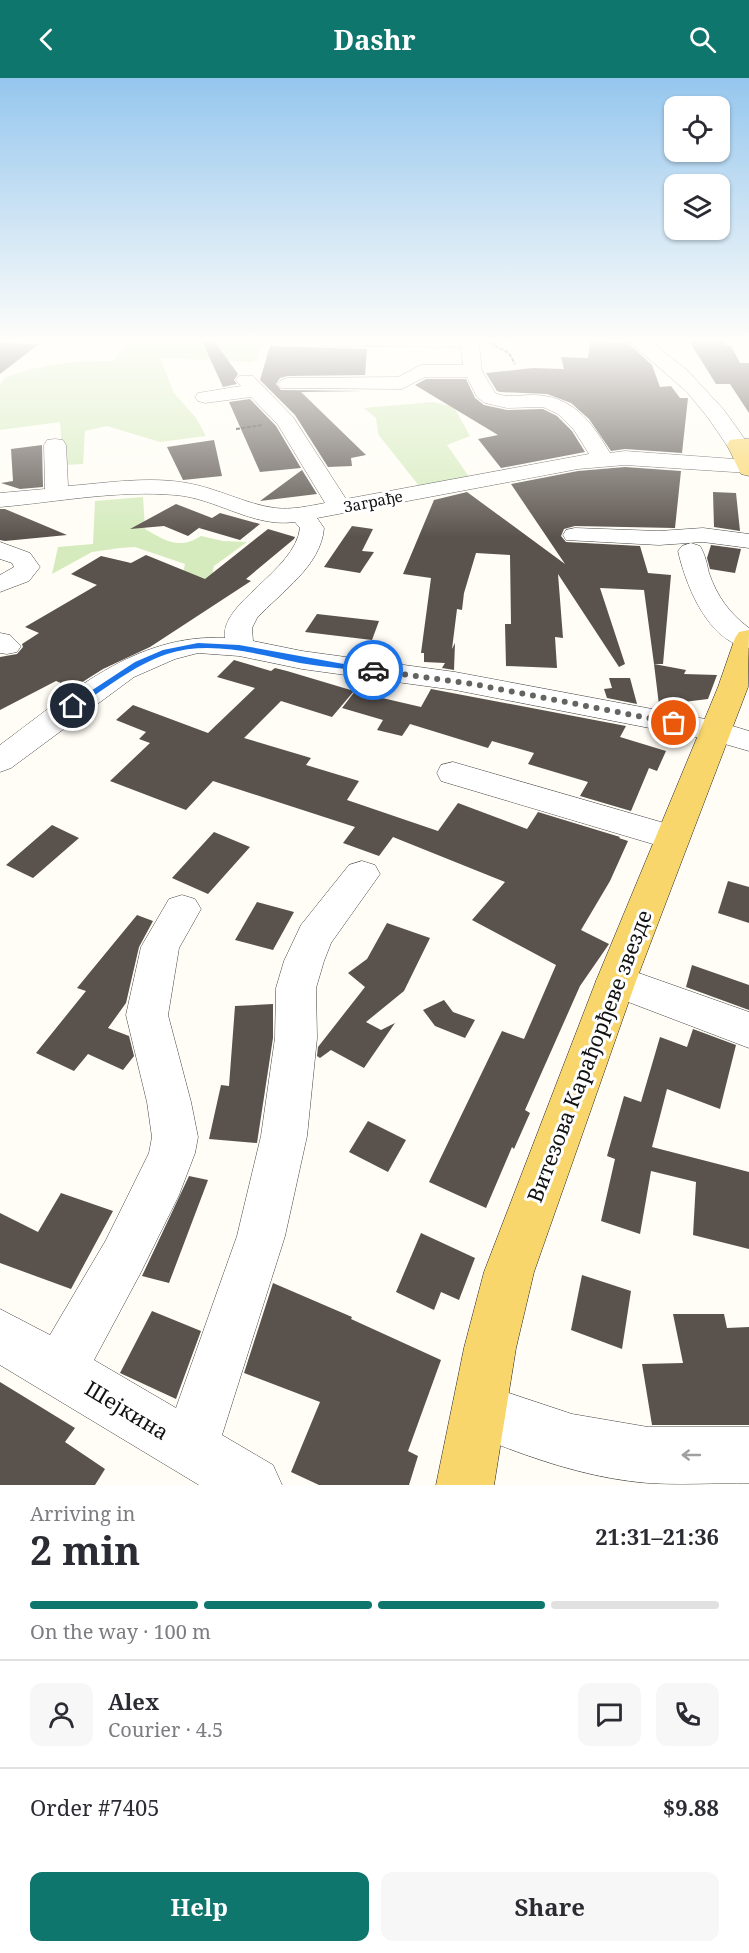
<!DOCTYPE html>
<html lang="en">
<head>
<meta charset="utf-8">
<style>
  :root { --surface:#fff; --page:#f7f7f7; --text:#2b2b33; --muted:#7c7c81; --line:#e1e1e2; --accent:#0f766e }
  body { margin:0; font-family:"Noto Serif",serif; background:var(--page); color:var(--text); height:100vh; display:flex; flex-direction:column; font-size:22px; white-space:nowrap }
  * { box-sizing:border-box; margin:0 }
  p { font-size:20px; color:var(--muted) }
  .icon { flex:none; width:33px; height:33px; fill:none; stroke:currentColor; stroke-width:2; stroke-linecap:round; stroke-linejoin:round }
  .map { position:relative; height:1407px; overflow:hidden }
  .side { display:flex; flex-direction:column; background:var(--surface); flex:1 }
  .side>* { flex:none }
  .controls { position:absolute; left:664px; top:18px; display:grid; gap:12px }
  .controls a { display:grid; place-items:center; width:66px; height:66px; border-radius:12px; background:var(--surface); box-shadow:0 2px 4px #0004; font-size:30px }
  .pin { position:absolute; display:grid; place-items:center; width:51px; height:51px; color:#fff; margin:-26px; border:3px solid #fff; border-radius:50%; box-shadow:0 2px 6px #0007 }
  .courier { position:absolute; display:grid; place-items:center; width:60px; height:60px; margin:-30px; border:4px solid #1a73e8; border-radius:50%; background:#fff; color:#222; box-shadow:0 2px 8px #0007 }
  .overview em { font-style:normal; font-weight:700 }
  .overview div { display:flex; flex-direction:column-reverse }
  .overview { display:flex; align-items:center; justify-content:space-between; height:102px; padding:0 30px }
  h1 { font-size:39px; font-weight:700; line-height:45px }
  .bar { display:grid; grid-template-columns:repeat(4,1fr); gap:9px 6px; align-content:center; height:72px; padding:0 30px }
  .bar i { height:8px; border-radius:4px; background:var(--line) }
  .bar .active { background:var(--accent) }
  .bar p { grid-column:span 4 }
  .line { display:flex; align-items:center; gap:15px; padding:0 30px; border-top:2px solid var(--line) }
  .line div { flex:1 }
  .round { display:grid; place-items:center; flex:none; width:63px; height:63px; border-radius:12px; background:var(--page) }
  .button { display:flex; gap:12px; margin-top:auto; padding:12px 30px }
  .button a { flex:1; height:69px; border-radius:12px; background:var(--accent); color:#fff; font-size:24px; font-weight:700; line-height:69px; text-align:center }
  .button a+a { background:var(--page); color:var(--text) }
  header { display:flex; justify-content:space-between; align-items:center; height:78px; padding:0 30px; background:var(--accent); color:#fff; font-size:27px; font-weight:700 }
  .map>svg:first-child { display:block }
</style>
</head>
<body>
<header><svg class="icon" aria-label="back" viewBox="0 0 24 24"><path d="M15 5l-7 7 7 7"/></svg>Dashr<svg class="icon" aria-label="search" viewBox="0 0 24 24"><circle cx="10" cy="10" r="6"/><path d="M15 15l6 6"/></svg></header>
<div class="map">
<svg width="749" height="1407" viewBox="0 0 749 1407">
  <rect width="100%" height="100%" fill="#fffdf5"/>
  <path fill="#d5ebbd" d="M129 263H265L256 282 251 284 160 280 174 315 196 340 206 358 160 364 107 348 85 353 83 386 63 387 60 344 0 352V307L4 300C46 285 69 283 113 283Z
    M433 324 454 329 470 358 447 367 472 403 423 413 378 356 376 340 364 330Z
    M143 419 145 451C166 463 179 472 201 458L223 463 247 464 214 488 211 501 204 505 183 494 185 486 135 469 120 470 92 474 52 496 58 469 93 466 95 423Z"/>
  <path fill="#5a524d" d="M202 263H214L238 296 234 302 237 306 223 309Z
    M590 263 627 264 652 287 660 309 671 308 680 320H688L682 375 625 371 611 373 589 341 571 325 547 316 500 314 497 313 486 295 533 290 564 291 561 279 588 280Z
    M689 263H725L726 267 731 268 740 285H749V335L730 306H716Z
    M0 265 39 266 0 296Z
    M270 268 367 271 365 297 288 298 280 300 276 306 281 312 364 313 301 314 366 377 351 380 352 388 328 389 295 337 260 302Z
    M426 301H466L475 320 484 327 507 332 543 331 557 338 572 353 585 374 501 390 478 361 498 357 415 307Z
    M250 321 276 348 301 390 260 394 229 324Z
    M214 362 222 398 183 402 167 369Z
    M42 367 43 409 20 411 1 405 13 403 11 371Z
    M625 389 681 393 675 450 575 448 564 451 561 458 566 464 640 468 648 495 671 497 663 586H654L644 512 600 510 625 586 619 589 558 496 563 560 555 559 557 590 506 588 505 546H511L510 477 476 475 464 515 462 532 457 531 452 571 455 565 454 592 442 590 445 585 424 584V575H421L431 500 403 496 434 422 467 414 565 486 511 406 578 393Z
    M302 392 317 416 260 423Z
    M713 414 736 415 740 453 714 449Z
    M176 426 212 440 220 435 260 446 240 462 199 450 207 444 188 458 164 448 130 451Z
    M0 431H5L67 457 5 463 0 462Z
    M352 448 373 451 362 473 374 474 360 495 324 489Z
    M268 451 295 459 294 461 246 501 251 503 150 569 103 591 73 610 56 603 0 632V579L17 576 23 569 22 566 39 555 25 549 97 507 71 496 101 478 131 485 146 477 205 501Z
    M711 467 741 471 735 495 710 491 707 480Z
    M317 536 379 543 372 562 305 554Z
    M234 582 271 593 275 590 287 593 354 613 332 639 281 623 244 660 311 680 306 687 359 703 347 722 438 753 458 725 527 751 538 734 620 759 619 760 628 763 610 803 581 852 609 866 580 908 525 1032 530 1035 514 1071 512 1069 486 1130 429 1104 502 953 524 961 556 887 472 842 505 804 393 759 379 778 343 765 355 749 213 703 186 732 110 703 150 665 139 661 146 654 116 642 133 627 208 655 255 610 217 599Z
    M654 586 686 592 684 596 717 597 708 621 659 627Z
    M609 600H630L637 626 607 620 604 611 612 610Z
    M362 604 384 610 378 619 421 629 431 611 626 648 620 659 666 673 657 693 649 690 631 733 580 718 588 704 528 686 534 675 492 663 488 670 410 646 402 658 377 652 383 642 342 630Z
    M52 747 79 760 33 800 6 787Z
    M214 754 250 769 208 816 172 800Z
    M728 803 749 809V845L718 835Z
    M257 824 294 834 273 872 235 862Z
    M137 837 153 843 139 869 126 925 108 950 129 958 134 978 123 992 88 976 74 993 36 975 86 913 77 910Z
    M387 845 430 860 404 913 366 944 381 952 395 945 364 990 331 972 320 980 317 978 318 969 365 909 348 895 367 881Z
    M692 887 749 907V932L686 909Z
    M444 922 453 934 475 942 465 960 435 948 423 932Z
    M273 926V960L257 1065 209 1061 221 1007 229 1008 235 928Z
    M693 951 736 967 720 1031 667 1011 652 1069 749 1094V1171L693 1157 696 1104 651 1093 640 1156 601 1143 615 1081 607 1078 624 1018 641 1024 660 959 687 969Z
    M368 1043 406 1062 388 1094 349 1074Z
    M189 1098 208 1102 169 1205 142 1198Z
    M61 1115 113 1133 71 1211 0 1185V1135L38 1154Z
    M421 1155 475 1180 459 1222 441 1214 434 1232 396 1214Z
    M582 1197 631 1213 622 1271 571 1252Z
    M273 1205 352 1239 351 1241 441 1282 408 1373 418 1378 409 1407H319L291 1394 320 1324 244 1295Z
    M152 1233 201 1253 176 1321 120 1295Z
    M673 1236H724L727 1250 749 1249V1347H652L642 1286 683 1285Z
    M0 1304 75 1350 65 1364 105 1391 95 1407H0Z"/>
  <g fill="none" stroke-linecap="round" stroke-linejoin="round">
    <g stroke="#444" stroke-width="1">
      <path id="minor" d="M319 263H476L479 267 482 293 495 315C506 320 519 317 532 317 572 317 591 343 610 375L625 373 748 382 749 395 625 387 578 391 317 440 324 450C321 488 281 514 257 540L252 550 253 563 302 573 455 594 716 643 749 653V673L711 662 455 612 302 591 239 578 198 575 175 581 134 599 11 690 0 694V667C68 617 135 555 225 560 219 525 295 493 300 450L295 444C253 450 216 420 175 417 117 412 57 424 0 429V415L45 411 44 367 47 362 55 361 63 362 66 367 68 408C107 405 148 398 187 405 217 410 245 426 275 430 292 432 309 428 325 425L278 347 251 319 205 325 198 323 195 319 198 315 241 308 236 302 239 298H253L293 339 346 421 589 376 574 352 558 336 543 329 507 330 485 325 477 319 467 299H425L402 311 281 310 278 306 281 302 288 300 398 299 421 287H463L461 269 328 268 322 267Z
        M629 263H650L688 293 724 332 749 367 746 372 738 373 730 372 709 341 687 314Z
        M575 450 659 453 703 450 749 456V470L703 464 659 467 566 462 563 457 566 452Z
        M0 464 30 475 40 489 29 503 0 514V497L14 489 12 485 0 481Z
        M691 465 700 468C705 476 707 486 709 495 717 518 729 535 749 550V570C708 564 686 508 678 473L682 468Z
        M0 555 10 557 21 568 17 574 7 576 0 575Z
        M453 684 685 751 690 760 685 769 673 772 441 703 437 695 441 687Z
        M362 783 375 787 380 796 331 865 324 883 316 910 317 960 307 1058 285 1158 222 1357 273 1387 282 1407H199L0 1287V1231L50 1257 106 1162 149 1075 152 1059 147 1024 126 937 141 869 169 821 182 817 195 821 201 831 179 870 168 937 191 1024 198 1059 195 1075 179 1117 140 1196 94 1282 176 1330 237 1158 261 1058 275 960 276 910 284 883 301 847 349 787Z
        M616 887 749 934V970L602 914 596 903 602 892Z
        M479 1305 572 1336 648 1349H749V1405C716 1405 681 1407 648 1405 583 1400 519 1376 460 1351L452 1332 460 1313Z"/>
    </g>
    <g stroke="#222" stroke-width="1">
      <path id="major" d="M738 361H749V398L741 396 727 367 730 362Z
        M749 552 748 609 636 903 534 1194 516 1270 494 1407H436L464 1270 484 1194 596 903 718 609 735 560 739 554Z"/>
    </g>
    <path stroke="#333" stroke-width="2" stroke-dasharray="4 1.5" stroke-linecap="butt" d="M490 265 509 275 515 286
      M236 351 262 347"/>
    <use href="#minor" fill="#fff" fill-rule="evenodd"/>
    <use href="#major" fill="#f9d66b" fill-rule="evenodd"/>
  </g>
  <defs><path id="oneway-shaft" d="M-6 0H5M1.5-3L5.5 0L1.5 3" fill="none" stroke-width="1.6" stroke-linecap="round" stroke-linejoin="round" transform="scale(1.5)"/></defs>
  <use stroke="#a0a0a0" href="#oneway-shaft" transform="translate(691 1377) rotate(-180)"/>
  <linearGradient id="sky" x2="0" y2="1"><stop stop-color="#95c6ee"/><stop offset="0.57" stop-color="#fffefa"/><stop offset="1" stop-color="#fffefa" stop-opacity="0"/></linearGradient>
  <rect width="749" height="460" fill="url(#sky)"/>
  <path fill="#1a73e8" d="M198 565 239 567 377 592 373 594C349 591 324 589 300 585 256 576 211 562 167 576 134 587 105 611 76 630L68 628 135 584 163 572Z"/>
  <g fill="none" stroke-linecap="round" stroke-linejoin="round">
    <path stroke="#646461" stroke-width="6" stroke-dasharray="0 10.8" d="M373 592 473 606 674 645"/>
  </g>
  <g text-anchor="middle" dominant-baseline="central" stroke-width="6" stroke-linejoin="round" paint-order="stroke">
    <g font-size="15" fill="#111" stroke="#fff">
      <text transform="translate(373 423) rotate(-11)">Заграђе</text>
    </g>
    <g font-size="21" fill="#111" stroke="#fff">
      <text transform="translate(589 978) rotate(-69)">Витезова Карађорђеве звезде</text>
      <text transform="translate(127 1332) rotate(31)">Шејкина</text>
    </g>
  </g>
</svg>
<div class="controls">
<a><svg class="icon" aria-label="locate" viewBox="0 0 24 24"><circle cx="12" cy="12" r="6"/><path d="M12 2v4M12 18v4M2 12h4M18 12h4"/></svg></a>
<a><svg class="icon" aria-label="layers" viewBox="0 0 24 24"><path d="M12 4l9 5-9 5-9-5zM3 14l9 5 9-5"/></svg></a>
</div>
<div class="pin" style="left:674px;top:645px;background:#ea580c"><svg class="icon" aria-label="bag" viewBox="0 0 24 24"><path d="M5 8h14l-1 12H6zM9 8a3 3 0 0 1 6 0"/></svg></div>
<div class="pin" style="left:73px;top:628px;background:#1f2937"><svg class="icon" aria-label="home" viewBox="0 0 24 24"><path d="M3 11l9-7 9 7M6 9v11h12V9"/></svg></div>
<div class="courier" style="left:373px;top:592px"><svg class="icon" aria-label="car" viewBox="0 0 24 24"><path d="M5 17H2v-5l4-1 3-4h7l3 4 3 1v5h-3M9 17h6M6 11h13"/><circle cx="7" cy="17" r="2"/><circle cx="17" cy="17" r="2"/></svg></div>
</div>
<section class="side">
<div class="overview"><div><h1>2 min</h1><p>Arriving in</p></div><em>21:31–21:36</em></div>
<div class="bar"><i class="active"></i><i class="active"></i><i class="active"></i><i></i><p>On the way · 100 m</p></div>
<div class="line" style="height:108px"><a class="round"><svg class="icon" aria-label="person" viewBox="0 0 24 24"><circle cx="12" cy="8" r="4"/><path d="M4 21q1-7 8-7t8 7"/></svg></a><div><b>Alex</b><p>Courier · 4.5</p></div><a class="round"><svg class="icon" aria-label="chat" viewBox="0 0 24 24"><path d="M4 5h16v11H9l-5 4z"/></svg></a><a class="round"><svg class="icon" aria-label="phone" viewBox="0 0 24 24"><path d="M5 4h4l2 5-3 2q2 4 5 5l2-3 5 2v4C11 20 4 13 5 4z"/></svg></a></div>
<div class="line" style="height:78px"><div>Order #7405</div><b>$9.88</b></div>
<div class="button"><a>Help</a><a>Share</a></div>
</section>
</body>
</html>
